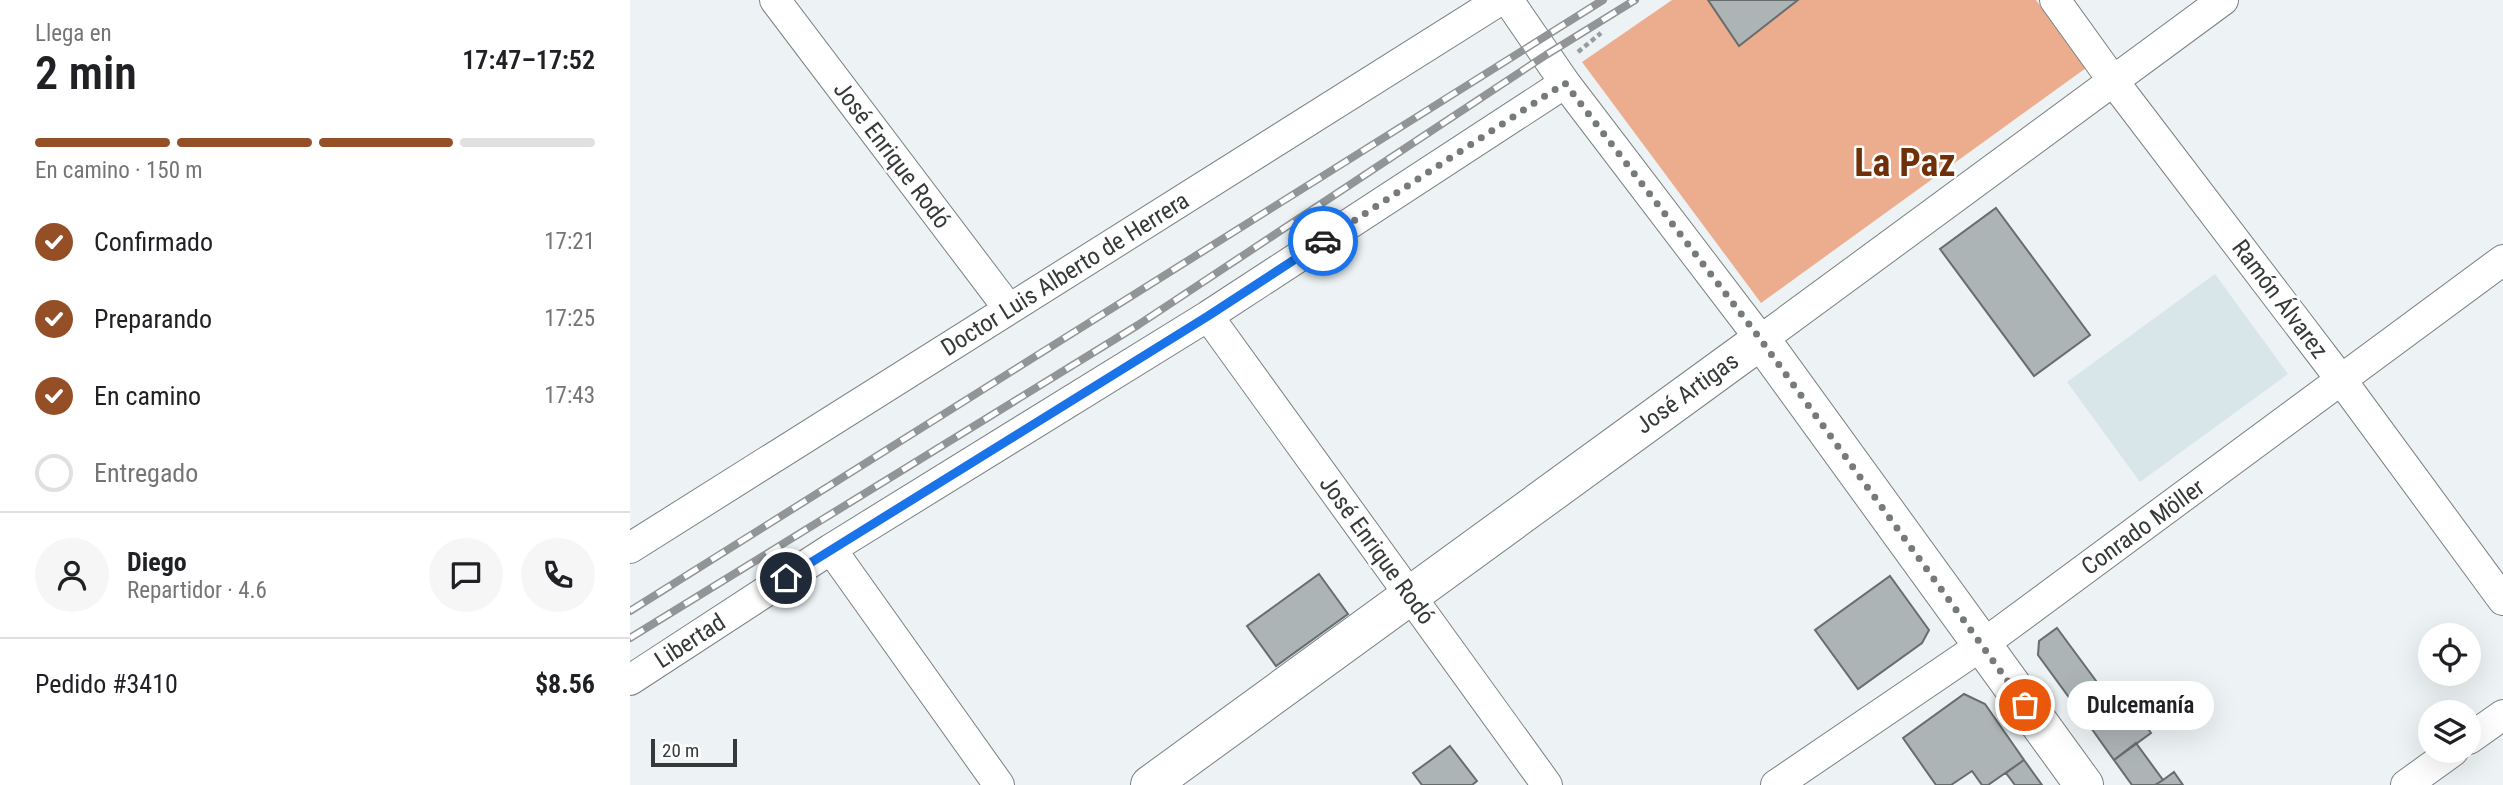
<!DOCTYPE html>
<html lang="es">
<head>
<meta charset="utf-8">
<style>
  :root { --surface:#fff; --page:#f6f6f6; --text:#202124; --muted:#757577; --line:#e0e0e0; --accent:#954f27 }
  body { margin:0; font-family:"Roboto Condensed",sans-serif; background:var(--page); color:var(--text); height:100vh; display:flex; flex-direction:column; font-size:26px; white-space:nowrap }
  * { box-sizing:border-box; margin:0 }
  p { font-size:23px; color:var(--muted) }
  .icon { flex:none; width:38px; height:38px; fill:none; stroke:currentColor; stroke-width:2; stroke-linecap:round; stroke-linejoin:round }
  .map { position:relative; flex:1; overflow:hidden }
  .sheet { display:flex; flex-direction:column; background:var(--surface); width:630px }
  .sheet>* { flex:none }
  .controls { position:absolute; left:1788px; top:623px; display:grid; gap:14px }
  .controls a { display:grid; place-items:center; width:63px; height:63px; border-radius:50%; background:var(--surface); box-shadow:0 7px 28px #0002; font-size:35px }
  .scale { position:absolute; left:21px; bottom:18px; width:86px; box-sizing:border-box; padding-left:7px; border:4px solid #363939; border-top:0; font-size:19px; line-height:24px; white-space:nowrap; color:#363939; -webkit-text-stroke:5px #fff; paint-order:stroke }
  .pin { position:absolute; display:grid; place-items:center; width:60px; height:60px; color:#fff; margin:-30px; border:4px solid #fff; border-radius:50%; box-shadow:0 2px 7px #0007 }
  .courier { position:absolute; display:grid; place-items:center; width:70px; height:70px; margin:-35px; border:5px solid #1a73e8; border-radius:50%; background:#fff; color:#222; box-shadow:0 2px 9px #0007 }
  .bubble { position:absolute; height:49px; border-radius:24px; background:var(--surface); box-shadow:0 7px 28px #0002; font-size:23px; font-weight:600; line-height:49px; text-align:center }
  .summary em { font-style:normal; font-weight:600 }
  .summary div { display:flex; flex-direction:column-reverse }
  .summary { display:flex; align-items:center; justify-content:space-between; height:119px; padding:0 35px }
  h1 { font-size:46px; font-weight:600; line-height:52px }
  .bar { display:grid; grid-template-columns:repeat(4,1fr); gap:10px 7px; align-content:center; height:84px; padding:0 35px }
  .bar i { height:9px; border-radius:5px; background:var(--line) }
  .bar .selected { background:var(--accent) }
  .bar p { grid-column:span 4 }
  .line { display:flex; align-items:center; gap:18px; padding:0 35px; border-top:2px solid var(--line) }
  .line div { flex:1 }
  .round { display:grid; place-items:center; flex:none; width:74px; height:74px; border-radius:37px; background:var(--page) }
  ol { padding:0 35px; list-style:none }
  li { display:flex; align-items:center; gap:21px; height:77px }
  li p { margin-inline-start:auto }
  li .icon { padding:7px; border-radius:50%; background:var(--accent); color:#fff; stroke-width:4 }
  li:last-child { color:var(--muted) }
  li i { width:38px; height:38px; border:4px solid var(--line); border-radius:50% }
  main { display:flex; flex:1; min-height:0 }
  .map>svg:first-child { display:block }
</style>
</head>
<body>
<main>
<section class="sheet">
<div class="summary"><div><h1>2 min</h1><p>Llega en</p></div><em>17:47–17:52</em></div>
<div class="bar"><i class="selected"></i><i class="selected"></i><i class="selected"></i><i></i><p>En camino · 150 m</p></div>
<ol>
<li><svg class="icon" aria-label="check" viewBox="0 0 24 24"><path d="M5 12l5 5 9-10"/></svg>Confirmado<p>17:21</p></li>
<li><svg class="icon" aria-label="check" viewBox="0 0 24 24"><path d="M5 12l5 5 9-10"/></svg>Preparando<p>17:25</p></li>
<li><svg class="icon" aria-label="check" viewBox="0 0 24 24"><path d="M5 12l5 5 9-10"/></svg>En camino<p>17:43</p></li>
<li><i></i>Entregado</li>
</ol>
<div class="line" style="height:126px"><a class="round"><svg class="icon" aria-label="person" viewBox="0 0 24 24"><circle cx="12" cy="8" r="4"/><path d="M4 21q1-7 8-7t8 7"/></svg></a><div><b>Diego</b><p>Repartidor · 4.6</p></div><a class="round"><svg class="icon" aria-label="chat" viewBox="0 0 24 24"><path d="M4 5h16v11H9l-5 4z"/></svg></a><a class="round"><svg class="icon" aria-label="phone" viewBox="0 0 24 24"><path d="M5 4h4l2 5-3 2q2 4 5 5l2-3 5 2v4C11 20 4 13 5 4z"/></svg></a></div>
<div class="line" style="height:91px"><div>Pedido #3410</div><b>$8.56</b></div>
</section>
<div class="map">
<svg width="1873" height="785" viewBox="0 0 1873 785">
  <rect width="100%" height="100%" fill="#edf3f4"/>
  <path fill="#d8e6e9" d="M1585 274 1658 374 1510 482 1437 382Z"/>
  <path fill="#ecad8e" d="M1042 0H1078L1109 46 1168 0H1406L1456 68 1131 303 952 62Z"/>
  <path fill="#adb4b5" stroke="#676d6d" stroke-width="2" d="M1078 0H1168L1109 46Z
    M1366 208 1460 335 1404 376 1310 249Z
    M689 574 718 614 646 666 617 626Z
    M1260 576 1299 630 1292 643 1228 689 1185 630Z
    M1427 628 1475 693 1449 711 1408 655 1409 641Z
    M1487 685 1521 733 1484 760 1449 711Z
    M1334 694 1355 704 1394 760 1358 785H1352L1342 771 1321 785H1306L1273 738Z
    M1506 743 1533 780 1525 785H1502L1484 760Z
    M820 746 847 781 842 785H792L783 773Z
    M1394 760 1412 785H1385L1376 773Z
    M1544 772 1553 785H1525L1533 780Z"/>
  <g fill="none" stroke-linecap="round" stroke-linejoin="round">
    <g stroke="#7a8081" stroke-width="32">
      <path id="street" d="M145 0 379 309
        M878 0 935 83 1131 340 1593 0
        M1425 0 1484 82 1712 381 1873 600
        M578 316 917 785
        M0 548 870 0
        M201 549 369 785
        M0 680 201 549 578 316 935 83
        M1839 739 1873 715
        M1146 785 1352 645 1873 260
        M1776 785 1823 751"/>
    </g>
    <g stroke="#7a8081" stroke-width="40">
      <path id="secondary" d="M520 785 1131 340 1454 785"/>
    </g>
    <path stroke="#979c9c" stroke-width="4.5" stroke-dasharray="5 3.5" stroke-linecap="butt" d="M948 52 971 33"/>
    <use href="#street" stroke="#fff" stroke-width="30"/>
    <use href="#secondary" stroke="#fff" stroke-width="38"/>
    <g stroke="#919596" stroke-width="8">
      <path id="rail" d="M0 611 973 0
        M0 638 508 325 916 55 1005 0"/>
    </g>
    <use href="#rail" stroke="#fff" stroke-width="5" stroke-dasharray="16" stroke-linecap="butt"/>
  </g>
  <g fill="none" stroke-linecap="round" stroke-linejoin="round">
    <path stroke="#767a7a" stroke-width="7" stroke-dasharray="0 12.6" d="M693 241 935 83 1131 340 1395 705"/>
    <path stroke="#1a73e8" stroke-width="9" d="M156 578 578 316 693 241"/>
  </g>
  <g text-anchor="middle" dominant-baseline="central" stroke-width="5" stroke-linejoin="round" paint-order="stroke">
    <g font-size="24" fill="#363939" stroke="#fff">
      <text transform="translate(262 155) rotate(53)">José Enrique Rodó</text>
      <text transform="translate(435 274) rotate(-32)">Doctor Luis Alberto de Herrera</text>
      <text transform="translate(1650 299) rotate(53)">Ramón Álvarez</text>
      <text transform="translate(1057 393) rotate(-36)">José Artigas</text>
      <text transform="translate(1513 527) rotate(-36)">Conrado Möller</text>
      <text transform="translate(747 550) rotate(54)">José Enrique Rodó</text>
      <text transform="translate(60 641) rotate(-33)">Libertad</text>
    </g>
    <g font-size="38" font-weight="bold" fill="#6e3008" stroke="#fff">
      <text x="1275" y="163">La Paz</text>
    </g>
  </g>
</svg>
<div class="controls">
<a><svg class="icon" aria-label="locate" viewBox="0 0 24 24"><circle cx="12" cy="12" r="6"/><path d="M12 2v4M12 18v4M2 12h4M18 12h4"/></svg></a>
<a><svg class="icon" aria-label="layers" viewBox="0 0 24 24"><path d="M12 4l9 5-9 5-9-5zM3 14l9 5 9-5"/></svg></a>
</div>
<div class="scale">20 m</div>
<div class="pin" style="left:1395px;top:705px;background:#ea580c"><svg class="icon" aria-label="bag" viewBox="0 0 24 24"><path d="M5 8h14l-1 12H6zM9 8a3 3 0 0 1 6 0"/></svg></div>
<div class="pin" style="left:156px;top:578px;background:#1f2937"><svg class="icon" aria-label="home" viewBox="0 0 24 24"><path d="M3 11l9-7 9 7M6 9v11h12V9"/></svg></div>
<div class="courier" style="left:693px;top:241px"><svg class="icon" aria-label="car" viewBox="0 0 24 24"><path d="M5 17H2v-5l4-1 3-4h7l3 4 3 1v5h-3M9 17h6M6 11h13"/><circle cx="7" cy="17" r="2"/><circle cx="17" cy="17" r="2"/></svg></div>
<div class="bubble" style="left:1437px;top:681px;width:147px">Dulcemanía</div>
</div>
</main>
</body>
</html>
